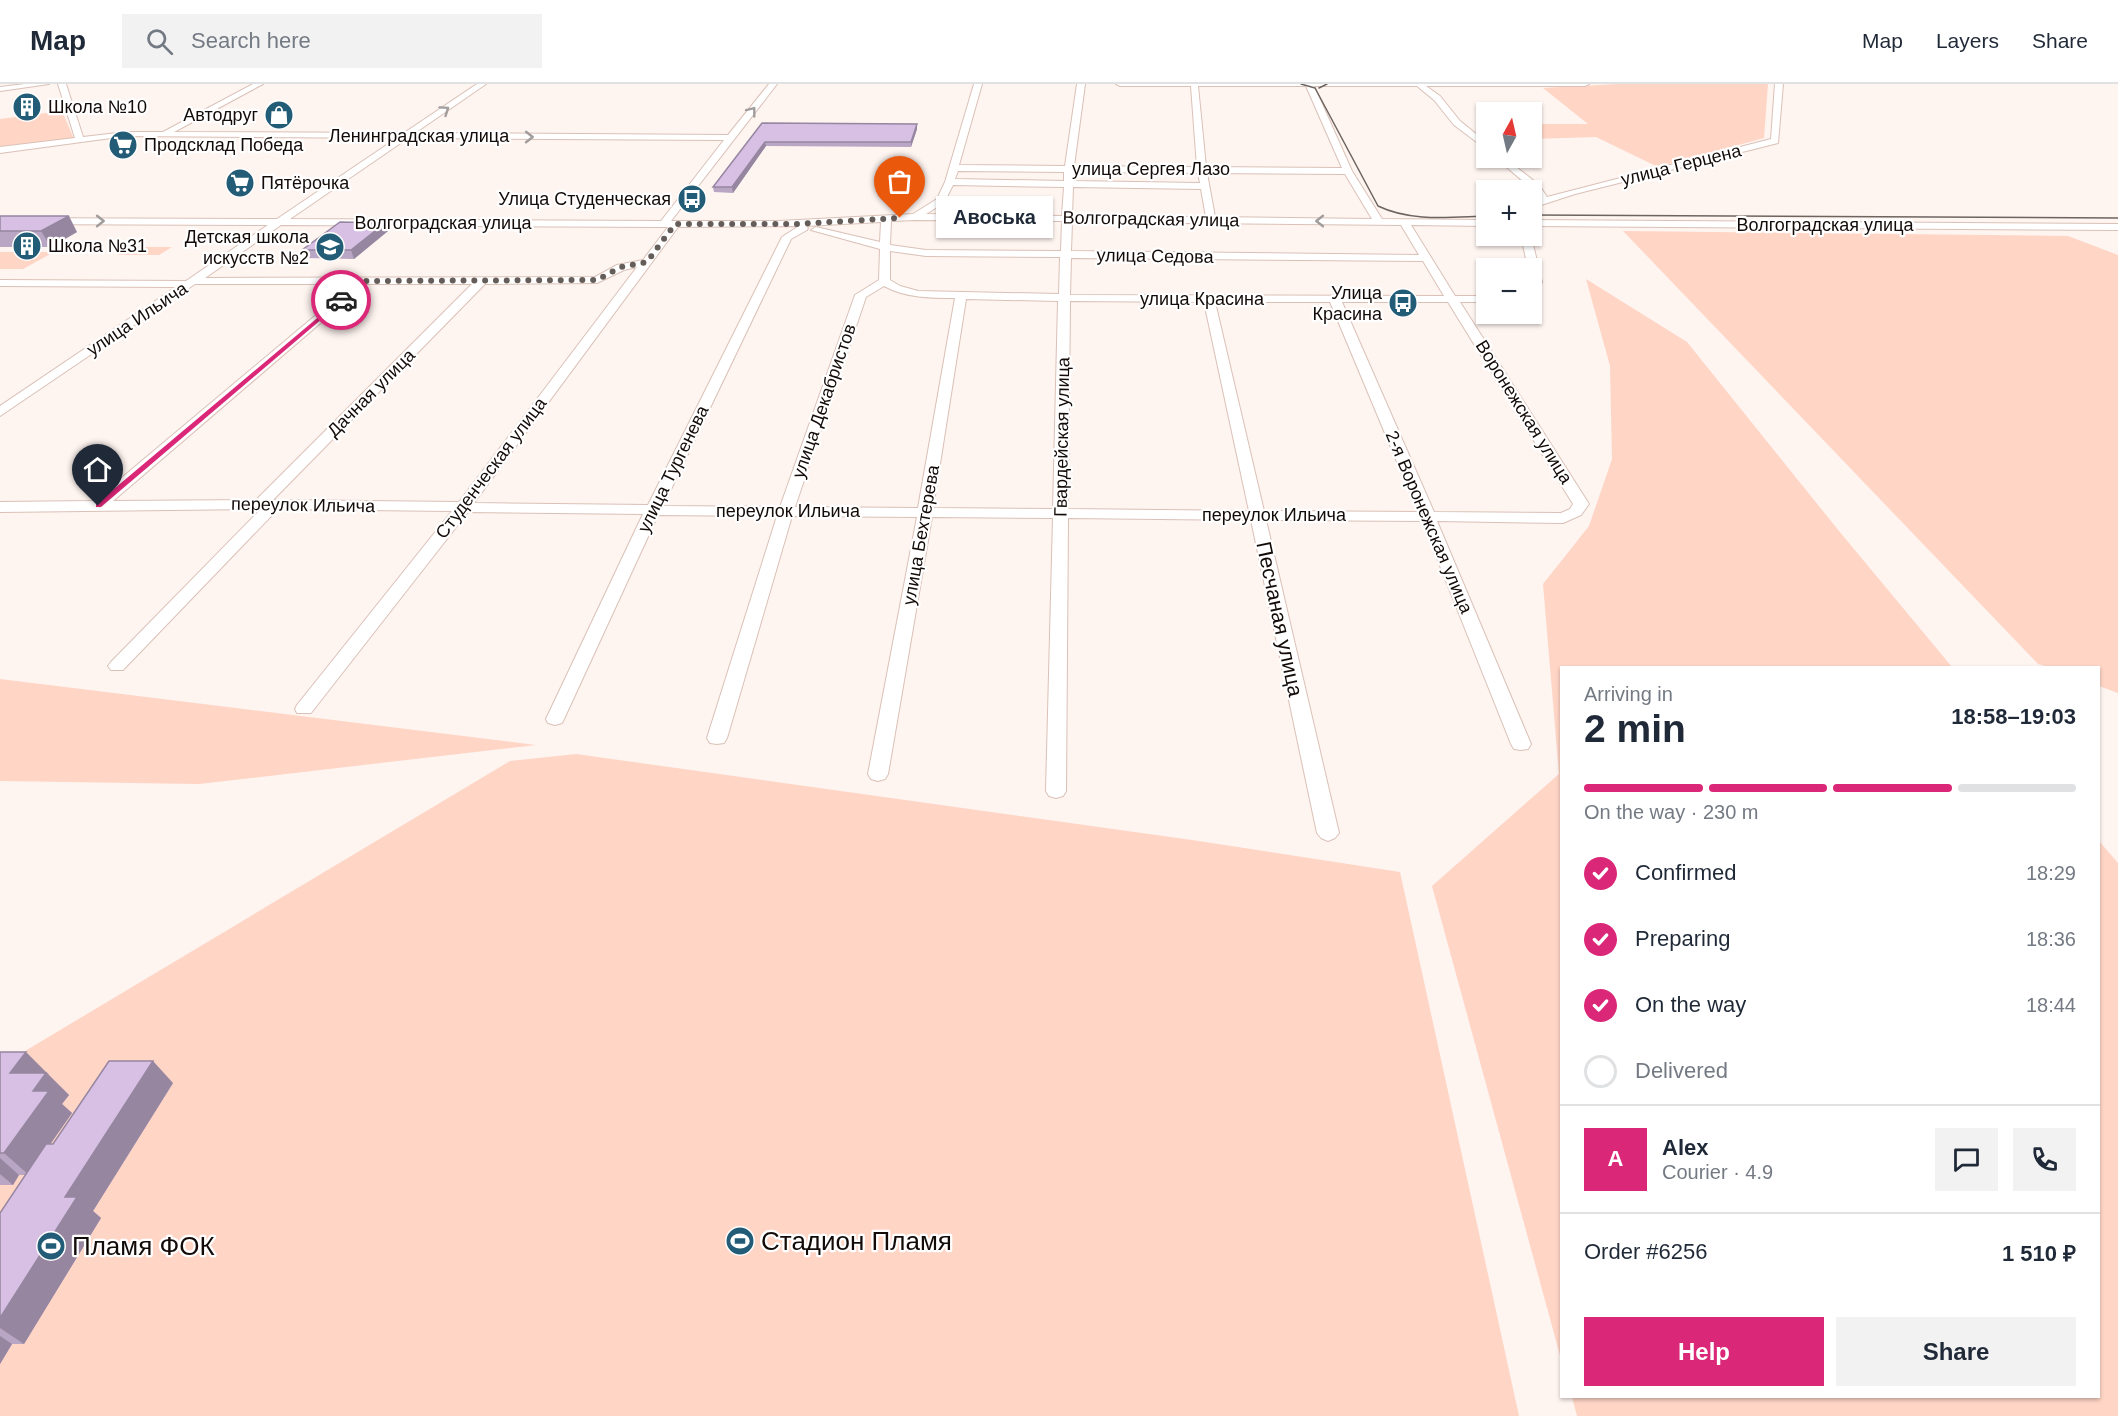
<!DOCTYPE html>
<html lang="en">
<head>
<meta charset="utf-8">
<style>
  :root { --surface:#fff; --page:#f2f2f3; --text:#1f2937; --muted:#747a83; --line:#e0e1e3; --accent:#db2777 }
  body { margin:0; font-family:Arial,sans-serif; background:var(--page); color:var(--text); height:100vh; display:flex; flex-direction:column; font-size:22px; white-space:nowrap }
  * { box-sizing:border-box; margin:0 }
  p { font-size:20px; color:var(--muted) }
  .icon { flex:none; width:33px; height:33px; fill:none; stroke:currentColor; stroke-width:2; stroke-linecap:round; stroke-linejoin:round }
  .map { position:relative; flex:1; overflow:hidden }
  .details { position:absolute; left:1560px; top:582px; width:540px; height:732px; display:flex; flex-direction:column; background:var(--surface); border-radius:0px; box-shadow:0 2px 4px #0004 }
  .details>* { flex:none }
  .needle { width:39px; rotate:8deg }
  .tools { position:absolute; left:1476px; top:18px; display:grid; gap:12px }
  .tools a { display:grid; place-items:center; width:66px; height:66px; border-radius:0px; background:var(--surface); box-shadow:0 2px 4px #0004; font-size:30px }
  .pin { position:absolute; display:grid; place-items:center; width:51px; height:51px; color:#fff; margin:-62px -26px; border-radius:50% 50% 50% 0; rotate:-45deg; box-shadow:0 0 6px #0007 }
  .pin .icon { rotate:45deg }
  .courier { position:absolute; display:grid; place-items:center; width:60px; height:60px; margin:-30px; border:4px solid #db2777; border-radius:50%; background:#fff; color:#222; box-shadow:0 2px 8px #0007 }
  .bubble { position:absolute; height:42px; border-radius:0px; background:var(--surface); box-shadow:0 2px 4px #0004; font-size:20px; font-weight:700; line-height:42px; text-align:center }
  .summary em { font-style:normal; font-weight:700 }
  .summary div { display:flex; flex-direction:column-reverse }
  .summary { display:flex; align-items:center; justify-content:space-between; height:102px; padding:0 24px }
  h1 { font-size:39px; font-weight:700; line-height:45px }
  .bar { display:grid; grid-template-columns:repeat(4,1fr); gap:9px 6px; align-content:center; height:72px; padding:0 24px }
  .bar i { height:8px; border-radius:4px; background:var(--line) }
  .bar .on { background:var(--accent) }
  .bar p { grid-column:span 4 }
  .line { display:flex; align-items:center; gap:15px; padding:0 24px; border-top:2px solid var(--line) }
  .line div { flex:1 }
  .round { display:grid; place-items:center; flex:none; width:63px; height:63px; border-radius:0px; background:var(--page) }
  ol { padding:0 24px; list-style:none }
  li { display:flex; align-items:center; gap:18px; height:66px }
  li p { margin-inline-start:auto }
  li .icon { padding:6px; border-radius:50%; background:var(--accent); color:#fff; stroke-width:4 }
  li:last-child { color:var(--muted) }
  li i { width:33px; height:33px; border:3px solid var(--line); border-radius:50% }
  .cta { display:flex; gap:12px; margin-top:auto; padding:12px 24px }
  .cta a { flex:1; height:69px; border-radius:0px; background:var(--accent); color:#fff; font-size:24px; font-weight:700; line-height:69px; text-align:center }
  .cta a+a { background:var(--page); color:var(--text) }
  header { display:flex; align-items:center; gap:36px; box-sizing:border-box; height:84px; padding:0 30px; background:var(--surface); border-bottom:2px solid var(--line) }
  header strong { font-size:28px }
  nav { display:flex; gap:33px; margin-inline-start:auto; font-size:21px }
  .search { width:420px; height:54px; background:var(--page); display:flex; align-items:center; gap:15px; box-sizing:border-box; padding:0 21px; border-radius:0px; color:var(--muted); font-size:22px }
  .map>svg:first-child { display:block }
</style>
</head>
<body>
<header>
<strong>Map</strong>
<div class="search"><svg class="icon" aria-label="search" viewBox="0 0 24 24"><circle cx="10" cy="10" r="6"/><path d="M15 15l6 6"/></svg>Search here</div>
<nav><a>Map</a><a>Layers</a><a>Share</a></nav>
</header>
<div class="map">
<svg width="2118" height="1332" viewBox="0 0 2118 1332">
  <rect width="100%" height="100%" fill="#fef4f0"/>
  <path fill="#ffd5c6" d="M1617 0H1768L1764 54 1658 83 1596 53 1532 55V40H1588L1543 4Z
    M62 27 74 55 0 65V35Z
    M1623 147 2068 152 2118 171V609L2099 602 2098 584 2049 583 2038 580Z
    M130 163H172L159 171H117Z
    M0 168H54L23 185H0Z
    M1586 195 1687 258 1839 447 1952 583 1562 584 1561 1275 1432 802 1559 690 1543 500 1589 442 1612 375 1610 282Z
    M0 595 536 661 199 700 0 697Z
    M576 670 1192 756 1400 788 1519 1332H0V982L510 677Z
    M2099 757 2118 779V1332H1577L1572 1313 2098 1312Z"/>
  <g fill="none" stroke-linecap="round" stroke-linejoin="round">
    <g stroke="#dac1b7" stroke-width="2">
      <path id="minor" d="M25 0H49L0 7V3Z
        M58 0H66L83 53 126 48H163L253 0H263L174 48 404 49 477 0H486L415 49 728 51 769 0H777L671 137H779L913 130 937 115 945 98 974 0H982L959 81 1065 82 1077 0H1085L1074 82 1197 83 1191 2H1120L1116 0H1589L1585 2H1426L1440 12 1460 37 1486 58V65L1454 41 1434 16 1417 2H1314L1352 87 1382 135 1486 136V142L1411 141 1455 212H1486V218H1460L1589 420 1581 431 1563 439 1437 437 1531 660 1528 665 1521 666 1514 665 1511 660 1422 437 1266 436 1339 749 1335 754 1328 757 1321 754 1317 749 1251 436 1068 434 1066 707 1063 712 1056 714 1049 712 1046 707 1053 434 932 433 888 690 885 695 878 697 871 695 868 690 917 433 792 432 727 654 724 659 717 660 710 659 707 654 777 432 658 431 564 635 562 639 555 641 548 639 546 635 643 430 468 428 311 629H297L295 625 297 621 452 427 278 425 123 586H111L108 582 111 578 261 425 0 428V418L94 417 353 200H195L0 332V322L176 203 0 202V196L186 197 268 141 0 140V134L277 135 397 54 126 52 0 69V63L75 54ZM1198 2H1306L1342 84 1206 83ZM408 54 724 56 661 137 290 135ZM958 87 1064 88V97L955 95ZM1073 88 1198 89 1200 99 1073 97ZM1207 89 1345 90 1372 135 1215 133ZM953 101 1064 103 1062 132 926 130 944 119ZM1073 103 1201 105 1206 133 1072 132ZM915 136 1062 137 1061 167 926 166 890 161 891 137ZM881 138 880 158 816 143 811 146 880 165 879 196 855 211 780 423 663 422 791 155 807 146 808 144 805 142ZM1072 138 1401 141 1419 171 1071 167ZM281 141 663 143H668L643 176 617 181 595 193 205 194ZM799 142 782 153 648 421 474 419 678 143ZM890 167 926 172 1060 173 1059 210 918 207 900 202 890 196ZM1071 174 1423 177 1444 212 1070 211ZM637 183 459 418 273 416 485 200 597 199 624 186ZM366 200H472L256 416 113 417ZM884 202C906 214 930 214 955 214L918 424 795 423 866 213ZM966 215 1058 217 1053 425 933 424ZM1070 217 1204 218 1249 427 1068 425ZM1215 218H1330L1418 428 1264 427ZM1342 218H1448L1573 420 1570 425 1561 429 1434 428Z
        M1775 0H1783L1778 59 1575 110 1535 123 1532 124V118L1539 116 1532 105 1496 74H1505L1539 101 1547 113 1771 55Z
        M1532 136 2118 140V146L1532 142Z
        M1521 152H1531L1542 198 1536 209 1532 210V184H1528Z"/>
    </g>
    <use href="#minor" fill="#fff" fill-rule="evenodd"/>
    <path stroke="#6d6460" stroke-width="1.5" d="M1301 0 1315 4 1378 122C1411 138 1450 133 1486 132
      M1319 4 1327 0
      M1532 131 2118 134"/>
  </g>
  <path fill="#b9a5c4" d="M762 39 917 45 911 63 766 62 733 109 714 108 713 103Z
    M0 132 77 148 51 163H0Z
    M385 139 388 147 354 175 306 174 302 166Z
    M0 968 49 990 48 991 69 1011 62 1020 72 1029 50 1060H53L173 999 93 1127 101 1134 24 1260H12L0 1280V1129L26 1091H19L13 1101H0Z"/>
  <path fill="#9686a0" d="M917 40V45L911 63V58Z
    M765 58 766 62 733 109 732 103Z
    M69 132 77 148 51 163 41 147Z
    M385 139 388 147 354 175 351 166Z
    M26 968 69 1011 62 1020 72 1029 29 1091 4 1069 10 989Z
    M153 977 173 999 93 1127 101 1134 24 1260 0 1244V1234L65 1113Z
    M0 1074 19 1091 13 1101 0 1090Z
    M0 1252 12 1260 0 1280Z"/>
  <path fill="#d7c0e4" stroke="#9686a0" stroke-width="1.5" d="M762 39 917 40 911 58H765L732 103H713Z
    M0 132H69L41 147H0Z
    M340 138 385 139 351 166H302Z
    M0 968H26L10 989H46L33 1007H49L4 1069H0Z
    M109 977H153L65 1113H77L0 1234V1129L46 1060H53Z"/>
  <defs><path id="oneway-chevron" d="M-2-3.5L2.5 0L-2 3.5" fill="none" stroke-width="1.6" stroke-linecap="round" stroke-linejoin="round" transform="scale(1.5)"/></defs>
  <g stroke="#a19d9c">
    <use href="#oneway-chevron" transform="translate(445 26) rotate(-35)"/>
    <use href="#oneway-chevron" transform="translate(752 27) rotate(-52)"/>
    <use href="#oneway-chevron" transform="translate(529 53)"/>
    <use href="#oneway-chevron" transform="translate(100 137)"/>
    <use href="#oneway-chevron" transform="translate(1320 137) rotate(-180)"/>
  </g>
  <path fill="#db2777" d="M341 214 343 217 101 423H96V420Z"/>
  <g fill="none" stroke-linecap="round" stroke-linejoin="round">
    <path stroke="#655d59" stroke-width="6" stroke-dasharray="0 10.8" d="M341 216 363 197 597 196 621 183 647 178 675 140H796L900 134"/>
  </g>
  <defs>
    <g id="building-disc" transform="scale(1.5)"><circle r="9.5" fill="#235c76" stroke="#fff"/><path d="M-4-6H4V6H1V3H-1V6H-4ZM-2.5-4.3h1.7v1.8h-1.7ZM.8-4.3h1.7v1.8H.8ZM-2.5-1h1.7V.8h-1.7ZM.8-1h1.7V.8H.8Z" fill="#fff"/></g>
    <g id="shop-disc" transform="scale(1.5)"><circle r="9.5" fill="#235c76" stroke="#fff"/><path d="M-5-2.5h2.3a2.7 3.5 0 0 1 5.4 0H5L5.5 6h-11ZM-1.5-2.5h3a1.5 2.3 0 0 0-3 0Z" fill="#fff"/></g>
    <g id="supermarket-disc" transform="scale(1.5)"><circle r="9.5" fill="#235c76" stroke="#fff"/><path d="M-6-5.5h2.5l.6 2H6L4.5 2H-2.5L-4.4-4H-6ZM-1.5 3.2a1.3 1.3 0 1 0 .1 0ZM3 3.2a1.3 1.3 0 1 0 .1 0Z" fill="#fff"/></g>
    <g id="bus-disc" transform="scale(1.5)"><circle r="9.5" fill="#235c76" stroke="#fff"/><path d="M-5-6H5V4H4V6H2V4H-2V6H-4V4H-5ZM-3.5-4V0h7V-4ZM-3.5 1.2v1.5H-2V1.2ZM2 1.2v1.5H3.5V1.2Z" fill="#fff"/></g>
    <g id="school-disc" transform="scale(1.5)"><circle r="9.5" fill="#235c76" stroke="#fff"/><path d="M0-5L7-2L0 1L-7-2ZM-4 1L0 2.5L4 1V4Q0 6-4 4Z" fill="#fff"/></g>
    <g id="stadium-disc" transform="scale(1.5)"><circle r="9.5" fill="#235c76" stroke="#fff"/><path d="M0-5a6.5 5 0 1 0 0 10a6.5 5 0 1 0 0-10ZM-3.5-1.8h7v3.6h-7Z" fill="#fff"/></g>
  </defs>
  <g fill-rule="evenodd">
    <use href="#building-disc" x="27" y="23"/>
    <use href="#shop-disc" x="279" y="31"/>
    <use href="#supermarket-disc" x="123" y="61"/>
    <use href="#supermarket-disc" x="240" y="99"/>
    <use href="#bus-disc" x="692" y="115"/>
    <use href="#building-disc" x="27" y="162"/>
    <use href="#school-disc" x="330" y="163"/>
    <use href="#bus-disc" x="1403" y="219"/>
    <use href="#stadium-disc" x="740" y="1157"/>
    <use href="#stadium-disc" x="51" y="1162"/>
  </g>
  <g text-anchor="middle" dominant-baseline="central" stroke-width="4.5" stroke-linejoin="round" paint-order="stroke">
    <g font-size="18" fill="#130b08" stroke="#fff" text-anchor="start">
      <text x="48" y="23">Школа №10</text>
      <text x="258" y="31" text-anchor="end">Автодруг</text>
      <text x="144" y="61">Продсклад Победа</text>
      <text x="261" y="99">Пятёрочка</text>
      <text x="671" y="115" text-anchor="end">Улица Студенческая</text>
      <text x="309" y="153" text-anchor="end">Детская школа<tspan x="309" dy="21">искусств №2</tspan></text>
      <text x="48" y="162">Школа №31</text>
      <text x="1382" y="209" text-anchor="end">Улица<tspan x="1382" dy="21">Красина</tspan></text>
    </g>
    <g font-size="18" fill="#130b08" stroke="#fff">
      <text x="419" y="52">Ленинградская улица</text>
      <text transform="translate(1681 81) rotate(-14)">улица Герцена</text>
      <text x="1151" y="85">улица Сергея Лазо</text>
      <text transform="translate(1151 135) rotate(1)">Волгоградская улица</text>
      <text x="443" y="139">Волгоградская улица</text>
      <text x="1825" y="141">Волгоградская улица</text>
      <text transform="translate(1155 172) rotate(1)">улица Седова</text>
      <text x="1202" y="215">улица Красина</text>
      <text transform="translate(137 235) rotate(-34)">улица Ильича</text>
      <text transform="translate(371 309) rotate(-45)">Дачная улица</text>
      <text transform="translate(824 317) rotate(-71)">улица Декабристов</text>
      <text transform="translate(1524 328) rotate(58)">Воронежская улица</text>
      <text transform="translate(1062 353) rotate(-89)">Гвардейская улица</text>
      <text transform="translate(491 384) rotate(-53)">Студенческая улица</text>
      <text transform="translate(673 385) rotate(-64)">улица Тургенева</text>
      <text transform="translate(303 421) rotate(1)">переулок Ильича</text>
      <text x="788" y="427">переулок Ильича</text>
      <text x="1274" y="431">переулок Ильича</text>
      <text transform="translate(1429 438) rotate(67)">2-я Воронежская улица</text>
      <text transform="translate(921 451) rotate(-80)">улица Бехтерева</text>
    </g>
    <g font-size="21" fill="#130b08" stroke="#fff">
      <text transform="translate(1280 535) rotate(78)">Песчаная улица</text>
    </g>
    <g font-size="26" fill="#130b08" stroke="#fff" text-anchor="start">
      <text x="761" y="1157">Стадион Пламя</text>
      <text x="72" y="1162">Пламя ФОК</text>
    </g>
  </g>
</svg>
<div class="tools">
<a><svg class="needle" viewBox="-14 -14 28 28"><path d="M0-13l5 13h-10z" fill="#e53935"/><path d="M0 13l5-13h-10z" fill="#747a83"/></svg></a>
<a>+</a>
<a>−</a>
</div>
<div class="pin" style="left:900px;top:134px;background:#ea580c"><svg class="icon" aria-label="bag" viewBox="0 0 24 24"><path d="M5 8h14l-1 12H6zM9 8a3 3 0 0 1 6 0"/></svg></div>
<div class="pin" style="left:98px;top:422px;background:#1f2937"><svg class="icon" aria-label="home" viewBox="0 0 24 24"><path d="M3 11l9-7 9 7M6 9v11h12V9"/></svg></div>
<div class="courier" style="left:341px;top:216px"><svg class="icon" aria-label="car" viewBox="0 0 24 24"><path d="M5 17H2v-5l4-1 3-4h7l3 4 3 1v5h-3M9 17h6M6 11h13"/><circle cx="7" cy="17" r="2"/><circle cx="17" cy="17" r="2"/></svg></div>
<div class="bubble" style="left:936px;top:112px;width:117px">Авоська</div>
<section class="details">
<div class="summary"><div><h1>2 min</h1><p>Arriving in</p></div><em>18:58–19:03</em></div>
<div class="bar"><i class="on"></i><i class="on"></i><i class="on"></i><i></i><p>On the way · 230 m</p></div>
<ol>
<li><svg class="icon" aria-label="check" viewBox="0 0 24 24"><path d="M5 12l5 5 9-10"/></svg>Confirmed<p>18:29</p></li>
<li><svg class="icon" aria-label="check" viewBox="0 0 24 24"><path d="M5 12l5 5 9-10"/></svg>Preparing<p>18:36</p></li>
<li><svg class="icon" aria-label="check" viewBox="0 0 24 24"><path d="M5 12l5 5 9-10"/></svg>On the way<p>18:44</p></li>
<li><i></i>Delivered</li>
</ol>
<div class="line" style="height:108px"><b class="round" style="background:var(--accent);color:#fff">A</b><div><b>Alex</b><p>Courier · 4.9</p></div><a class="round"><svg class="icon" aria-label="chat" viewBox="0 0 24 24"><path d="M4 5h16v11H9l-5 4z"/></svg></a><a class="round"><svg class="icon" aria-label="phone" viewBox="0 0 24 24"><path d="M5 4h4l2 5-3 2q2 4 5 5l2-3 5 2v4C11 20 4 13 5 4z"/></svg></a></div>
<div class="line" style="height:78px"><div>Order #6256</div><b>1 510 ₽</b></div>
<div class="cta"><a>Help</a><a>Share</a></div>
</section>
</div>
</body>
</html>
